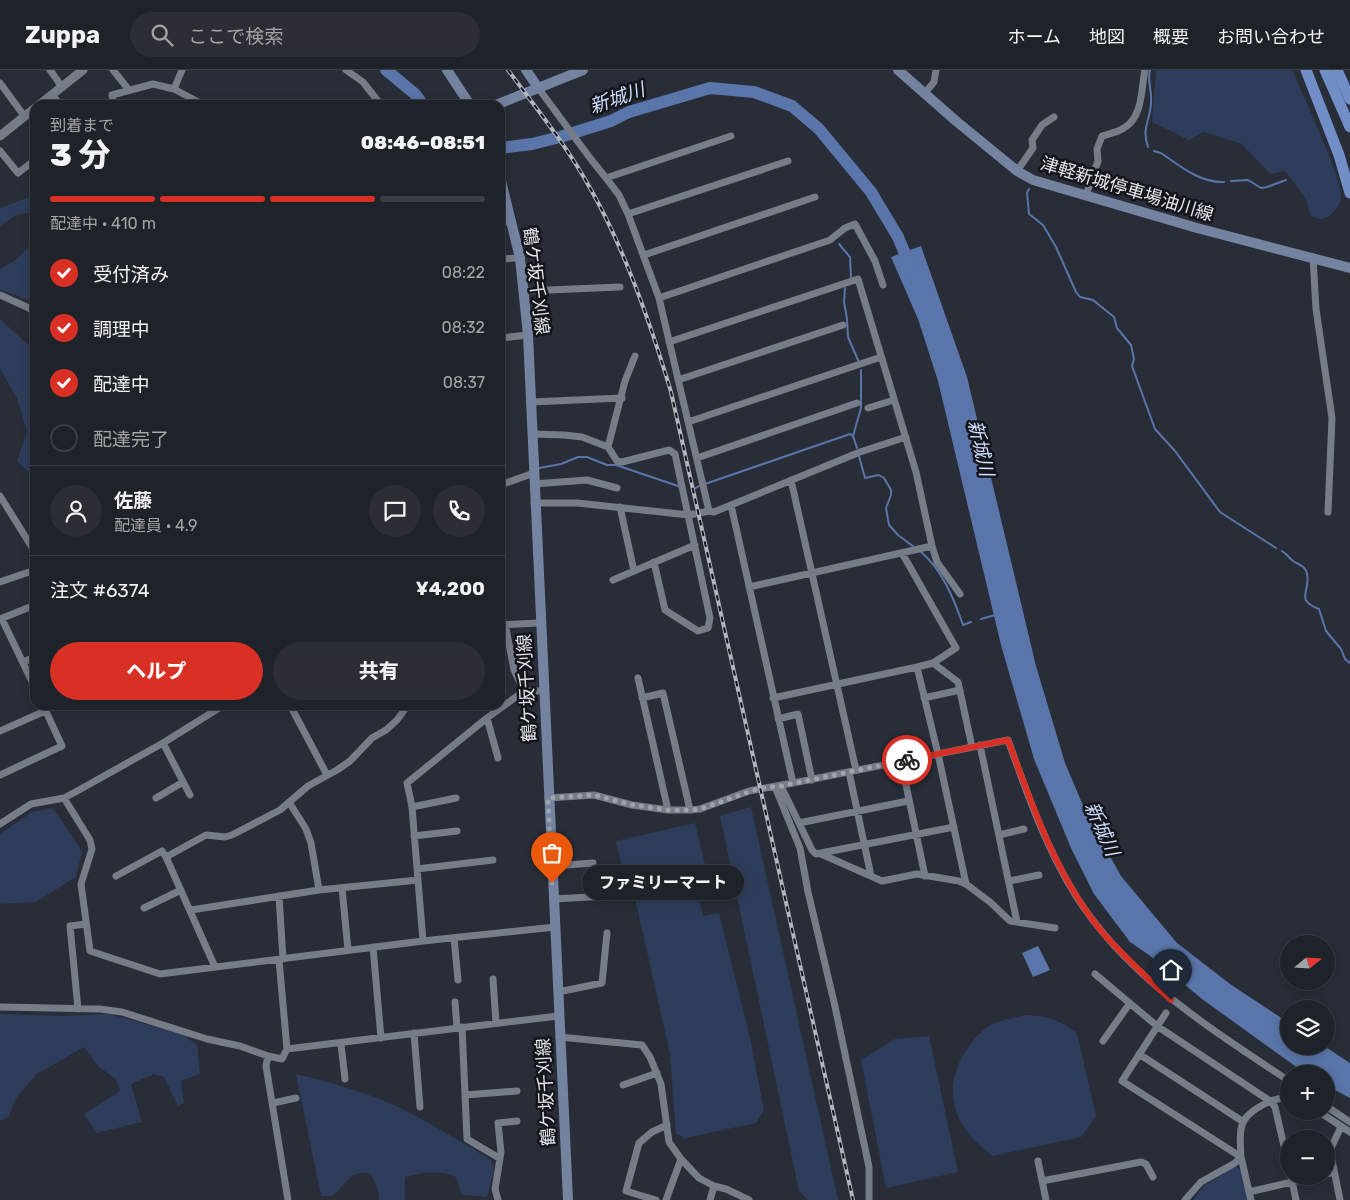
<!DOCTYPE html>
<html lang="ja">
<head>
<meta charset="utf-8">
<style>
  :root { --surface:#1e2229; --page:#2b2f35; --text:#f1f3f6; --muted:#a1a4a8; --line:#3c3f46; --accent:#d93025 }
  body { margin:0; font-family:Rubik,"Noto Sans JP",sans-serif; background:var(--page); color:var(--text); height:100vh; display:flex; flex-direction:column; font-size:19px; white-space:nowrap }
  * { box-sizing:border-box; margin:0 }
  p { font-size:16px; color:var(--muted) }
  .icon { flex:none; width:28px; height:28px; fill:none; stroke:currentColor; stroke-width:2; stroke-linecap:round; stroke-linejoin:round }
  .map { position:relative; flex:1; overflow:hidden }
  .details { position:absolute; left:30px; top:30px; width:475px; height:610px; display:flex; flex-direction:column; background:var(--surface); border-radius:15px; box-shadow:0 2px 12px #0003,0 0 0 1px var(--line) }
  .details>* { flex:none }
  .needle { width:32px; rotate:72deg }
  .fabs { position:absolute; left:1280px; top:865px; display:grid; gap:10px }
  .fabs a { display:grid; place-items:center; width:55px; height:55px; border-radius:50%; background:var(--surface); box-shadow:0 2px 12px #0003,0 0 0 1px var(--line); font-size:25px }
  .pin { position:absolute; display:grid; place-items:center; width:42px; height:42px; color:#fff; margin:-51px -21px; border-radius:50% 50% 50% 0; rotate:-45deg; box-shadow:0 0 5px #0007 }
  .pin .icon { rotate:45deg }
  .courier { position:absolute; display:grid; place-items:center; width:50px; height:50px; margin:-25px; border:4px solid #d93025; border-radius:50%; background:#fff; color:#222; box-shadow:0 1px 6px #0007 }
  .bubble { position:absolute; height:35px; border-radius:18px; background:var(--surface); box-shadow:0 2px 12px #0003,0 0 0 1px var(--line); font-size:16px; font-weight:800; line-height:35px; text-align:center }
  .overview em { font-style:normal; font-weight:800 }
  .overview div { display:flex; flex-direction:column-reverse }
  .overview { display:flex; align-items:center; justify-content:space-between; height:85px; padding:0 20px }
  h1 { font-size:32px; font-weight:800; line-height:38px }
  .bar { display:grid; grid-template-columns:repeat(4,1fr); gap:8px 5px; align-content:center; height:60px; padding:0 20px }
  .bar i { height:6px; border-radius:4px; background:var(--line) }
  .bar .active { background:var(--accent) }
  .bar p { grid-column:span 4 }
  .line { display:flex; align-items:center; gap:12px; padding:0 20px; border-top:1px solid var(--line) }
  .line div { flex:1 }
  .round { display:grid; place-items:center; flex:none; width:52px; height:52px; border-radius:26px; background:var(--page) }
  ol { padding:0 20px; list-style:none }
  li { display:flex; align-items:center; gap:15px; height:55px }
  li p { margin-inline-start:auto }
  li .icon { padding:5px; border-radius:50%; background:var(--accent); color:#fff; stroke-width:4 }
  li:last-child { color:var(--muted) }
  li i { width:28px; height:28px; border:2px solid var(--line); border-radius:50% }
  .cta { display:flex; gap:10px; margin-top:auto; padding:10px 20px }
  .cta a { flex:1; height:58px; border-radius:30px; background:var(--accent); color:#fff; font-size:20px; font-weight:800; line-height:58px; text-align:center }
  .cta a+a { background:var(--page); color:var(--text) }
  header { display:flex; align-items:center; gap:30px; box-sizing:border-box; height:70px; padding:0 25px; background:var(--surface); border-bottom:1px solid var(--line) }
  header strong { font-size:24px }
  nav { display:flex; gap:28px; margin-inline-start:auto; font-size:18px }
  .search { width:350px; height:45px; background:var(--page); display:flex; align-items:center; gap:12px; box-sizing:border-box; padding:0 18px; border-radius:28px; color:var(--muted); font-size:19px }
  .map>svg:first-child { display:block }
</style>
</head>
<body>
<header>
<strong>Zuppa</strong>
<div class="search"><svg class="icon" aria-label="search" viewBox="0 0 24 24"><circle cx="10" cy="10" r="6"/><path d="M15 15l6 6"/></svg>ここで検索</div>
<nav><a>ホーム</a><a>地図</a><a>概要</a><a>お問い合わせ</a></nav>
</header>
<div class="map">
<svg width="1350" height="1130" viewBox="0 0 1350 1130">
  <rect width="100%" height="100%" fill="#282d37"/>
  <path fill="#2e3d5b" d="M1156 0H1292C1301 21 1345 113 1341 130 1338 138 1331 147 1322 149 1319 149 1314 147 1311 147L1306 129 1285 101 1270 104 1242 74 1204 62 1189 70 1152 52Z
    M35 125V146L31 142 16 145 0 156V138Z
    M35 170V230L33 232 0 219V199L17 189Z
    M0 249 35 281V408L17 391 27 362 17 328 0 299Z
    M751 737 838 1130H808L799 1121 720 746Z
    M53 738 82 782 76 807 36 832 0 834V764L32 742Z
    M695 753 708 807 628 825 616 771Z
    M695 813 703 846 719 843 750 968 764 1040 756 1053 685 1068 676 1064 670 984 635 828Z
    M0 944 63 946 109 944 182 964 197 975 200 1004 181 1011 184 1033 178 1036 164 1007 154 1004 131 1014 142 1052 96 1063 84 1044 120 1021 116 1009 99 997 84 977 37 1004 18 1025 8 1047 0 1051Z
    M1026 945C1048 946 1059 950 1077 963L1096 1046 1081 1067 993 1086C960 1063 942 1030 960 991 966 979 975 966 986 958 997 950 1012 948 1026 945Z
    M929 966 958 1102 886 1118 861 990 895 969Z
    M296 1004C329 1012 363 1021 394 1035 428 1051 460 1071 491 1090L494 1101 487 1127 462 1125 456 1107C438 1100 424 1102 405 1107V1130H379L378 1119 371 1104C350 1098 347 1115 332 1126H321Z
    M1235 1096 1241 1100 1248 1130H1193L1204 1116Z"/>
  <path fill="#5a75a9" d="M921 176 967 307 1036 596 1065 693 1087 745 1121 806 1177 873 1230 914 1289 953V976H1324L1350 993V1028L1326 1015V1004H1306L1202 929 1149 885 1130 872 1094 824 1071 778 1034 689 1001 575 938 311 918 249 891 187Z
    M1038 876 1050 900 1033 907 1022 883Z"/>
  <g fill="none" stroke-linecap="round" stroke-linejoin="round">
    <path stroke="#5a75a9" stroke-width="2" d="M1148 77C1141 56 1151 51 1151 31 1152 20 1147 11 1150 0
      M1154 81 1161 83C1180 96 1200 113 1224 112
      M1231 111 1248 110 1261 118 1267 117 1286 110
      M1029 119 1027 123 1029 144 1043 155 1056 177 1076 222 1080 227 1093 230 1114 247 1117 258 1131 275 1134 289 1132 296 1155 359 1175 381 1220 442 1276 478
      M839 174 850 187 851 207
      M845 218 844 232 847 249 848 267 858 290
      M853 366 861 338V300
      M859 386 865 408 879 405 884 408 891 420V425L886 438 889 455 898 465 914 477
      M539 398 561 394 578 387H587L607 395H616L678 416
      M705 414 850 364 853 366 857 378
      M694 419 699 416
      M920 481C942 499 954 529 963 555L971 552
      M1282 481C1287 484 1289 488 1293 491 1299 495 1306 496 1307 504 1311 522 1294 529 1319 539L1326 561 1341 579 1345 589 1350 593
      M981 549 995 545"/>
    <path stroke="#5a75a9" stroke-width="12" d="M386 0 415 24 423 35
      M500 78 532 74 560 67 611 51 629 42 710 18 754 22 792 36 819 59 871 122 898 167 911 198"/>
    <path stroke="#767d89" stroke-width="7" d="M50 0 62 17
      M113 0 129 20
      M346 0 363 12 381 35
      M0 13 25 47
      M174 19 182 0
      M539 19 590 88 606 108 619 125 628 144 659 228 709 441 714 442 860 382 906 367
      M924 24 934 12 936 0
      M52 25 61 35
      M114 35 112 25 153 14 174 19 204 35
      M0 81 18 103 35 90
      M1017 101 1033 78 1032 70 1042 55 1054 47
      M606 108 731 66
      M1086 125 1098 91 1097 79 1102 66C1109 64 1118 62 1124 58 1143 47 1141 19 1145 0
      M628 144 788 91
      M500 151 512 152
      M644 185 815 127
      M1313 187 1316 239 1332 348 1328 442
      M500 189 520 188
      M524 221 620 217
      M0 225 29 238 35 243
      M659 228 830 170 845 158 855 154 875 191 883 215
      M500 268 528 265
      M669 272 858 209 916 402 932 476 937 492 960 524
      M678 310 843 255
      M531 332 622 328
      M868 338 894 330
      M688 352 881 287
      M532 364 564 365 582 367 608 377 617 391 622 392 669 380 675 384 710 548 708 558 698 561 665 540 654 492
      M608 377 625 311 635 286
      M697 388 857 333
      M791 410 856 700
      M534 414 587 410 617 418
      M500 415 534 403
      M0 426 35 482
      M534 433H577L689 445 694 444
      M731 435 793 713
      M620 437 634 501
      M699 443 709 441
      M902 483 956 578 933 593
      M613 510 695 475
      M0 512 35 500
      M749 517 932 476
      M0 549 35 535
      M2 549 35 618
      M505 554 514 600 524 621
      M500 555 540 553
      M23 592 35 587
      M917 597 933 593 958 612 972 677
      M638 608 668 740
      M642 628 663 623 690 740
      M773 628 917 597 938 684 966 814
      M924 628 960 620
      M290 635 327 705
      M487 648 498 688
      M778 649 798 644 812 710
      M0 661 45 641
      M163 673 190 725
      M980 675 1017 852
      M901 691 925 806
      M849 702 871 806
      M0 705 62 676 43 635
      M781 716 812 780 816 784 954 757
      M775 717 800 778 808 822 834 932 869 1097V1130
      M64 728 90 770 92 779 81 814 90 881 160 904 423 871 555 857
      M156 728 183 712
      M548 728 594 725 632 735 668 740H690L700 739 749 721 793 713 1008 670C1027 723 1046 778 1076 826 1128 908 1210 958 1289 1011
      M289 732 306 759 311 773 319 820
      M412 737 456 728
      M799 753 908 731
      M0 754 31 734 64 728 79 720 163 673 224 635
      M999 765 1024 759
      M414 766 457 761
      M821 784 882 811 917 804 959 811 966 814 990 832 1010 851 1055 858
      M552 796 593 793
      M417 799 493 790
      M116 806 162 781 166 787
      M1009 811 1039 805
      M342 818 348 880
      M279 826 283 889
      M553 829 609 826
      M144 838 181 820
      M191 840 319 820 418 810
      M454 868 458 910
      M423 871 412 737 407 713 487 648 524 621H544
      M373 877 381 968
      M215 897 166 787 206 765 225 767 232 765 280 740 308 716 337 700 350 691 372 668 386 660 397 650 408 635
      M1095 904 1157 956 1270 1031
      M493 909 496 953
      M558 922 602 913 607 863
      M455 932 457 958
      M0 937 100 939 122 942 207 969 240 976 268 986 282 989 287 979 279 890
      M78 939 70 856 86 854
      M1166 943 1122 1011 1241 1087 1251 1130
      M462 957 467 1069 499 1088
      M414 963 420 1037
      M559 967 642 975 650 987 661 1014 669 1072 681 1089 699 1108 714 1116 726 1119 749 1130
      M1103 971 1130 933
      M341 974 345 1009
      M287 979 558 946
      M1139 984 1242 1051
      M268 986 266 996 288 1130
      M623 1015 657 1003
      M465 1025 517 1021
      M1289 1026 1270 1031 1275 1037 1289 1098
      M273 1033 296 1028
      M1326 1036 1350 1052
      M1318 1041 1350 1062
      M1038 1091 1046 1130
      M1326 1104 1334 1102
      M1291 1106 1296 1130
      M1042 1111 1141 1092 1146 1094 1153 1107
      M1249 1122 1317 1106
      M498 1130 495 1119 501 1082 498 1053 517 1051
      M656 1130 626 1121 639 1073 652 1062 667 1055
      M666 1130 681 1089
      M710 1130 714 1116
      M1185 1130 1201 1112 1235 1093 1241 1087C1239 1053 1239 1047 1270 1031
      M1340 1130 1330 1080 1341 1057"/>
    <path stroke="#767d89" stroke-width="9" d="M39 35 83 0
      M0 66 35 38"/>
    <path stroke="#7483a0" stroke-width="10" d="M447 0 470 35
      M526 0 539 19
      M898 0 956 51 1017 101 1033 110 1197 158 1350 198
      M496 35 583 0
      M500 107 520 188 528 265 568 1130"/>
    <path stroke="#718ec6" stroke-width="11" d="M1306 0 1339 85 1350 123
      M1325 0 1350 57
      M1337 0 1350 29"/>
    <g stroke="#b1b5bd" stroke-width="4">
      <path id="rail" d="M508 0C536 38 567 76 590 118 625 179 651 255 671 322L853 1130"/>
    </g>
    <use href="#rail" stroke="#13151a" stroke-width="2" stroke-dasharray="5.5" stroke-linecap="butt"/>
  </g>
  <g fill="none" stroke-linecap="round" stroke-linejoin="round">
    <path stroke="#a0a5ad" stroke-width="5" stroke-dasharray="0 9" d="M552 813 548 728 594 725 632 735 668 740H690L700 739 760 718 781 716 907 690"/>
    <path stroke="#d93025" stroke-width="6" d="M907 690 1008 670C1033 737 1056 807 1103 863 1124 887 1147 908 1171 930"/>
  </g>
  <g text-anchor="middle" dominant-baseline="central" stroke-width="5" stroke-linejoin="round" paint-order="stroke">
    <g font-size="18" fill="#e1e5ec" stroke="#13151a">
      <text transform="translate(1127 119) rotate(17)">津軽新城停車場油川線</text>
      <text transform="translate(536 211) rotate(83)">鶴ケ坂千刈線</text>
      <text transform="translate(527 618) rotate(-93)">鶴ケ坂千刈線</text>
      <text transform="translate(546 1022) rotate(-93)">鶴ケ坂千刈線</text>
    </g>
    <g font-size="19" font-style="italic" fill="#cedffe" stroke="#13151a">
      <text transform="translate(617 28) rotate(-19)">新城川</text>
      <text transform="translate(981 378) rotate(77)">新城川</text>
      <text transform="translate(1102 759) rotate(66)">新城川</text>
    </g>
  </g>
</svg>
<div class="fabs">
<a><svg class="needle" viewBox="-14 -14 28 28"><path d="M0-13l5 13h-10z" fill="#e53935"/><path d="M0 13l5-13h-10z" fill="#a1a4a8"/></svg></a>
<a><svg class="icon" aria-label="layers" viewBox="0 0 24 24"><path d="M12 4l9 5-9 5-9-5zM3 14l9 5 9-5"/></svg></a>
<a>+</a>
<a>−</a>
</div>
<div class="pin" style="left:552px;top:813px;background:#ea580c"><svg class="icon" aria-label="bag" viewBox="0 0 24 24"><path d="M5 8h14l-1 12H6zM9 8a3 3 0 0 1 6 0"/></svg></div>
<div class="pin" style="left:1171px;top:930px;background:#1f2937"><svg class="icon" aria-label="home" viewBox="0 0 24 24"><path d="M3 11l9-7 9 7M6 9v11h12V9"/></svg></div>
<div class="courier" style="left:907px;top:690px"><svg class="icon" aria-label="bike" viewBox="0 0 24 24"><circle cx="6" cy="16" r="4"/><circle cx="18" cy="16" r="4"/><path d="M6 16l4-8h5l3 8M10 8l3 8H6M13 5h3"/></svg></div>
<div class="bubble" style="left:582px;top:795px;width:162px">ファミリーマート</div>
<section class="details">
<div class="overview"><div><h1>3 分</h1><p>到着まで</p></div><em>08:46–08:51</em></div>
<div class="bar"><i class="active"></i><i class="active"></i><i class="active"></i><i></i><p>配達中 · 410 m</p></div>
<ol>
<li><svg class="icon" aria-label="check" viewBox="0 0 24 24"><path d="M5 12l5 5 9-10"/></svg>受付済み<p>08:22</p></li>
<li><svg class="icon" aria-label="check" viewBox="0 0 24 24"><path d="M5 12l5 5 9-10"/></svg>調理中<p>08:32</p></li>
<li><svg class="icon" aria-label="check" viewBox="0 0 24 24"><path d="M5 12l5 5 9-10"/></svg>配達中<p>08:37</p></li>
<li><i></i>配達完了</li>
</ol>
<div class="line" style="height:90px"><a class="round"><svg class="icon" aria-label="person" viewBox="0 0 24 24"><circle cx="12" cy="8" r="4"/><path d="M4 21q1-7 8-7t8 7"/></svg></a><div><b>佐藤</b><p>配達員 · 4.9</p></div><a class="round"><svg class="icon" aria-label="chat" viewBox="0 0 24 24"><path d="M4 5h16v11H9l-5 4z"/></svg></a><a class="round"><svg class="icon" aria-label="phone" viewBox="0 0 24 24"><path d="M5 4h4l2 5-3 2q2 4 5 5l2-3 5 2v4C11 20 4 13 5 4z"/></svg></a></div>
<div class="line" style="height:65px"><div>注文 #6374</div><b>¥4,200</b></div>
<div class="cta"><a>ヘルプ</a><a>共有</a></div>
</section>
</div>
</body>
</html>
